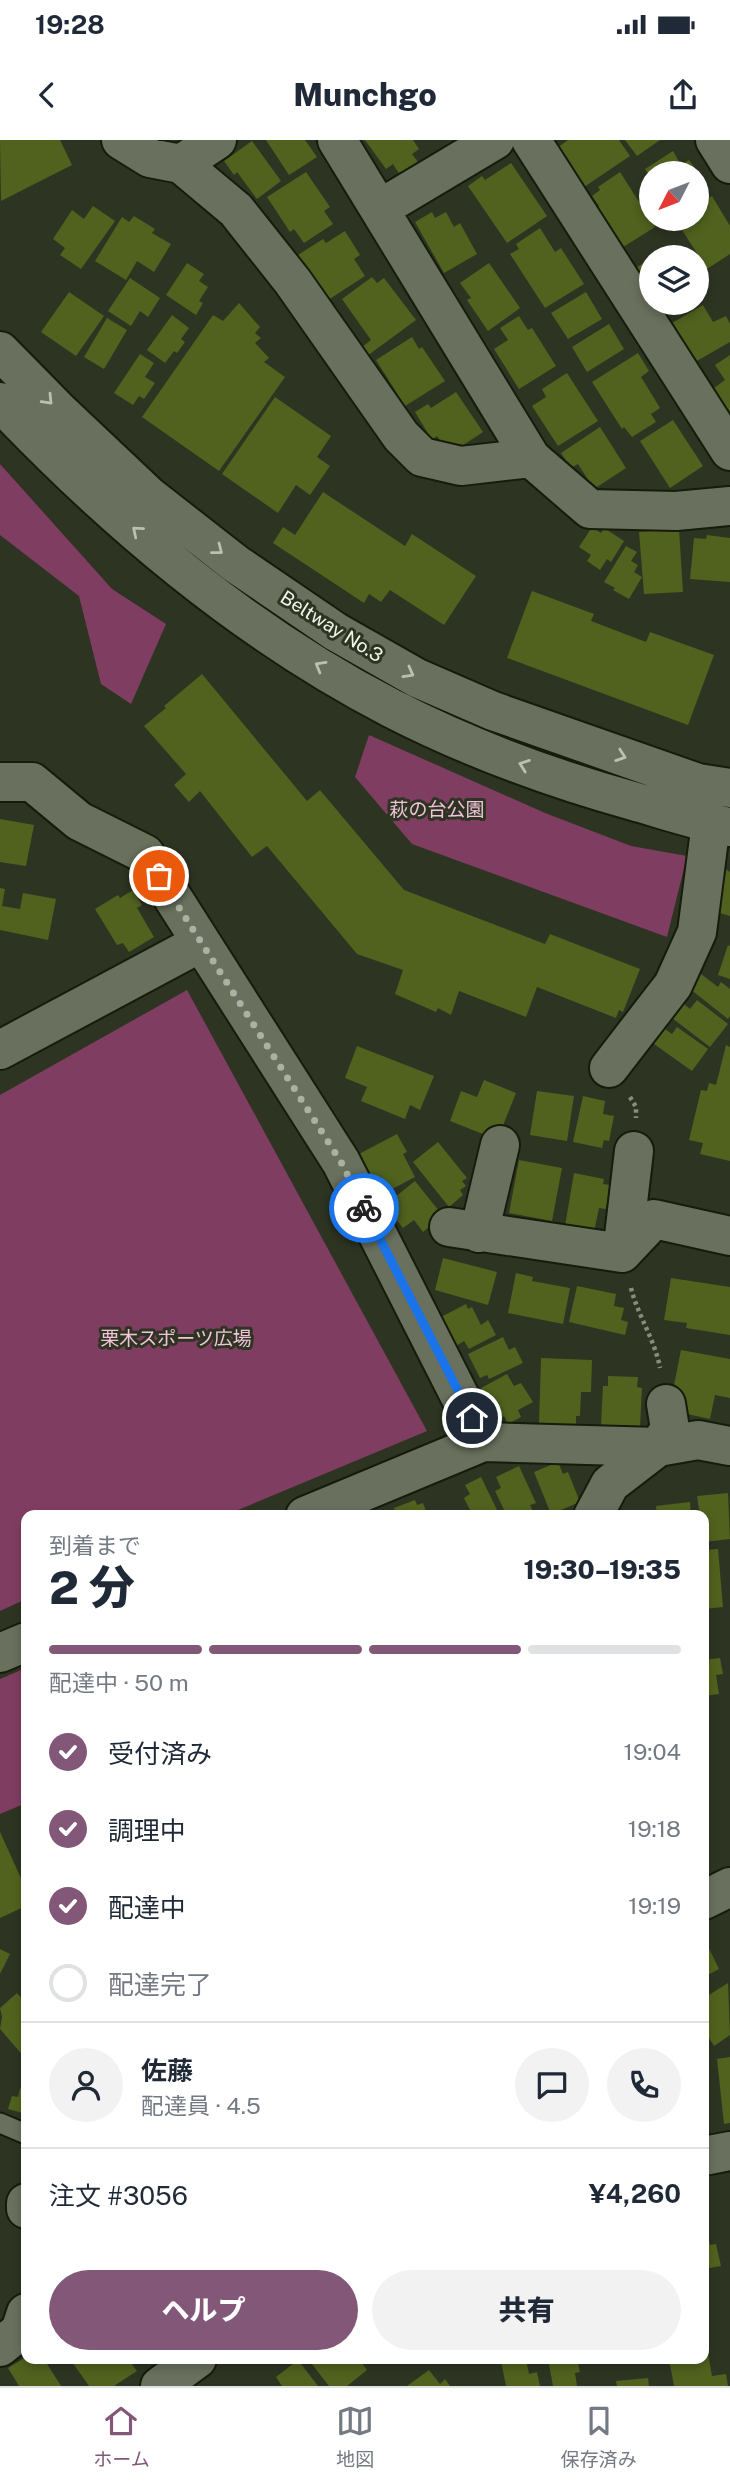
<!DOCTYPE html>
<html lang="ja">
<head>
<meta charset="utf-8">
<style>
  :root { --surface:#fff; --page:#f2f2f3; --text:#1f2937; --muted:#747a83; --line:#e0e1e3; --accent:#825778 }
  body { margin:0; font-family:"Public Sans","Noto Sans JP",sans-serif; background:var(--page); color:var(--text); height:100vh; display:flex; flex-direction:column; font-size:26px; white-space:nowrap }
  * { box-sizing:border-box; margin:0 }
  p { font-size:23px; color:var(--muted) }
  .icon { flex:none; width:38px; height:38px; fill:none; stroke:currentColor; stroke-width:2; stroke-linecap:round; stroke-linejoin:round }
  .map { position:relative; flex:1; overflow:hidden }
  .sheet { position:absolute; left:21px; top:1370px; width:688px; height:854px; display:flex; flex-direction:column; background:var(--surface); border-radius:14px; box-shadow:0 4px 10px #0003 }
  .sheet>* { flex:none }
  .needle { width:46px; rotate:228deg }
  .tools { position:absolute; left:639px; top:21px; display:grid; gap:14px }
  .tools a { display:grid; place-items:center; width:70px; height:70px; border-radius:50%; background:var(--surface); box-shadow:0 4px 10px #0003; font-size:35px }
  .pin { position:absolute; display:grid; place-items:center; width:60px; height:60px; color:#fff; margin:-30px; border:4px solid #fff; border-radius:50%; box-shadow:0 2px 7px #0007 }
  .courier { position:absolute; display:grid; place-items:center; width:70px; height:70px; margin:-35px; border:5px solid #1a73e8; border-radius:50%; background:#fff; color:#222; box-shadow:0 2px 9px #0007 }
  .head em { font-style:normal; font-weight:800 }
  .head div { display:flex; flex-direction:column-reverse }
  .head { display:flex; align-items:center; justify-content:space-between; height:119px; padding:0 28px }
  h1 { font-size:46px; font-weight:800; line-height:52px }
  .bar { display:grid; grid-template-columns:repeat(4,1fr); gap:10px 7px; align-content:center; height:84px; padding:0 28px }
  .bar i { height:9px; border-radius:5px; background:var(--line) }
  .bar .on { background:var(--accent) }
  .bar p { grid-column:span 4 }
  .line { display:flex; align-items:center; gap:18px; padding:0 28px; border-top:2px solid var(--line) }
  .line div { flex:1 }
  .round { display:grid; place-items:center; flex:none; width:74px; height:74px; border-radius:37px; background:var(--page) }
  ol { padding:0 28px; list-style:none }
  li { display:flex; align-items:center; gap:21px; height:77px }
  li p { margin-inline-start:auto }
  li .icon { padding:7px; border-radius:50%; background:var(--accent); color:#fff; stroke-width:4 }
  li:last-child { color:var(--muted) }
  li i { width:38px; height:38px; border:4px solid var(--line); border-radius:50% }
  .action { display:flex; gap:14px; margin-top:auto; padding:14px 28px }
  .action a { flex:1; height:80px; border-radius:42px; background:var(--accent); color:#fff; font-size:28px; font-weight:800; line-height:80px; text-align:center }
  .action a+a { background:var(--page); color:var(--text) }
  .status { display:flex; justify-content:space-between; align-items:center; height:49px; padding:0 35px; background:var(--surface); direction:ltr }
  .status svg { height:19px; fill:currentColor }
  header { display:flex; justify-content:space-between; align-items:center; height:91px; padding:0 28px; background:var(--surface); font-size:32px; font-weight:800 }
  .menu { display:flex; justify-content:space-around; align-items:center; height:98px; border-top:2px solid var(--line); background:var(--surface); font-size:19px; color:var(--muted) }
  .menu a { display:grid; justify-items:center; gap:4px }
  .menu .on { color:var(--accent) }
  .map>svg:first-child { display:block }
</style>
</head>
<body>
<div class="status"><b>19:28</b><svg viewBox="0 0 49 12"><path d="M0 12V9h3v3zM5 12V6h3v6zM10 12V3h3v9zM15 12V0h3v12zM26 1h20v11H26zM47 4h2v5h-2z"/></svg></div>
<header><svg class="icon" aria-label="back" viewBox="0 0 24 24"><path d="M15 5l-7 7 7 7"/></svg>Munchgo<svg class="icon" aria-label="share" viewBox="0 0 24 24"><path d="M12 15V3M7 8l5-5 5 5M5 13v7h14v-7"/></svg></header>
<div class="map">
<svg width="730" height="2246" viewBox="0 0 730 2246">
  <rect width="100%" height="100%" fill="#2e3422"/>
  <path fill="#803d62" d="M0 324 112 449 166 484 131 564 101 544 79 456 0 395Z
    M369 595 545 673 631 706 687 716 667 797 412 704 355 637Z
    M187 850 427 1291 226 1375 26 1376V1459L0 1471V955Z
    M26 1528V1663L0 1674V1539Z"/>
  <path fill="#50621e" d="M0 0H60L72 25 1 61Z
    M266 0H305L317 17 289 35Z
    M365 0H413L419 9 412 14 418 22 400 35 393 24 386 29Z
    M568 0H619L630 16 584 47 557 8Z
    M625 0H660L637 16Z
    M252 1 281 41 257 59 237 32 234 35 224 21Z
    M673 11 681 25 689 20 708 47 696 55V33H651V38L645 29Z
    M511 23 547 76 507 103 468 46 482 36 485 40Z
    M306 32 330 67 324 71 333 84 304 103 294 89 290 92 267 57Z
    M620 32 655 87 620 109 594 69 599 66 592 56 600 50 598 47Z
    M712 56 730 86V114L707 129 675 79H696V65Z
    M93 66 115 81 81 129 60 115 65 108 53 99 72 70 84 79Z
    M432 72 435 78 446 72 454 87 460 83 477 114 444 133 415 82Z
    M134 76 155 89 152 93 171 104 154 132 137 121 126 140 95 121 122 77 129 82Z
    M540 88 555 112 561 108 584 144 545 168 510 114 519 109 516 104Z
    M345 91 360 115 354 119 365 136 328 160 298 115 323 99 326 103Z
    M651 118V156L634 129Z
    M187 123 204 134 199 141 208 147 199 161 203 163 196 175 166 155Z
    M489 123 520 168 488 191 467 160 471 158 460 143Z
    M372 137 377 143 384 138 416 180 367 216 361 208 371 200 342 159Z
    M130 138 160 158 148 177 140 171 131 186 108 171Z
    M69 152 104 176 76 216 41 192Z
    M586 152 602 179 568 199 551 173Z
    M239 163 260 187 255 193 261 198 255 203 269 218 264 222 285 237 219 331 142 277 213 175 223 181Z
    M703 165 713 182 726 176 730 184V202L695 222 672 183Z
    M172 175 189 188 181 199 185 202 177 213 174 211 165 223 147 210Z
    M519 176 528 190 532 188 556 226 519 249 494 209 508 200 500 188Z
    M107 178 127 190 104 229 84 217Z
    M609 184 624 209 587 232 572 207Z
    M412 197 419 209 422 207 445 241 405 266 376 220Z
    M638 213 649 231 641 237 660 268 651 274 656 282 632 297 624 287 622 289 592 242Z
    M140 214 154 223 145 237 155 243 144 259 139 256 133 265 114 253Z
    M730 215V273L727 275 710 251 725 240 715 225Z
    M567 233 598 281 558 306 532 266 546 257 542 249Z
    M456 252 483 292 454 311 445 308 437 296 432 300 415 272 428 264 431 268Z
    M275 257 331 296 317 317 330 326 310 355 296 345 278 373 222 334Z
    M673 280 703 326 670 348 640 301Z
    M600 287 626 328 594 349 578 324 571 328 561 313Z
    M323 352 405 406 412 394 476 436 444 485 390 450 381 462 369 454 364 463 273 403 283 387 295 395Z
    M592 387 601 393 604 388 624 401 611 422 607 419 600 430 587 421 591 415 579 407Z
    M679 389 683 452 644 454 639 392Z
    M707 395 730 398V442L690 439 694 398 706 399Z
    M626 406 637 412 631 421 638 425 634 432 642 437 629 459 613 450 615 448 604 442Z
    M532 451 594 474 591 481 646 502 650 492 714 515 688 585 507 518Z
    M202 534 307 661 320 650 404 750 545 804 550 794 640 829 623 872 619 870 616 878 537 847 526 877 459 851 451 875 438 868 436 872 395 854 403 830 357 814 267 706 252 717 200 651 189 662 174 645 186 634 144 586 166 568 164 566Z
    M0 679 34 685 26 726 0 722Z
    M722 727 730 732V776L713 771Z
    M0 748 5 749 2 766 20 769 23 753 56 759 48 800 0 790Z
    M133 750 142 765 137 768 154 797 129 812 123 803 117 805 95 769 118 755 120 758Z
    M728 805 730 806V839L718 835Z
    M701 834 718 847 721 842 730 849V876L728 879 690 849Z
    M697 860 728 884 710 907 672 878 683 863 690 869Z
    M677 887 708 909 692 931 654 904 665 889 672 894Z
    M726 905 730 907V1021L700 1014 703 1003 689 1000 701 950 707 951 709 943 716 945Z
    M357 906 434 936 420 970 410 965 405 979 361 961 367 947 345 938Z
    M484 940 516 953 502 988 493 998 450 981 461 951 477 957Z
    M537 951 574 956 567 1001 530 995Z
    M583 956 605 961 603 974 614 976 609 1001 604 1000 602 1008 573 1002Z
    M397 994 407 1012 403 1014 415 1037 381 1055 359 1014Z
    M438 1002 467 1038 462 1041 466 1046 460 1050 463 1055 449 1067 413 1022Z
    M519 1020 562 1028 552 1081 509 1073Z
    M574 1033 604 1039 603 1044 610 1045 606 1069 599 1068 594 1092 565 1086Z
    M415 1041 439 1071 433 1077 436 1081 423 1092 414 1080 403 1088 385 1065Z
    M443 1118 497 1132 488 1165 435 1150Z
    M516 1133 533 1137 532 1141 570 1148 563 1184 508 1173Z
    M671 1138 730 1147V1195L686 1188 687 1183 664 1180Z
    M577 1146 616 1154 614 1166 624 1168 621 1180 628 1182 625 1195 569 1182Z
    M466 1164 468 1169 472 1167 481 1185 488 1180 496 1195 469 1209 464 1201 456 1206 441 1177Z
    M503 1197 509 1210 515 1207 523 1223 489 1239 487 1235 480 1238 468 1214Z
    M681 1210 730 1219V1258L715 1255 710 1279 678 1272 682 1251 673 1250Z
    M541 1218 592 1220 591 1252H581L580 1276H576V1286L539 1284Z
    M507 1234 514 1246 521 1243 533 1262 518 1270 521 1277 508 1284 504 1276 499 1280 481 1248Z
    M608 1236 638 1237 637 1247 642 1248 640 1287 601 1285 603 1246H608Z
    M558 1322 563 1334 568 1332 580 1362 551 1374 534 1332Z
    M519 1326 536 1363 530 1365 535 1376H507L495 1351 501 1348 496 1337Z
    M481 1337 500 1376H473L464 1358 470 1354 465 1345Z
    M728 1353 730 1399 704 1402V1376H700L697 1356Z
    M415 1360 417 1365 423 1363 428 1376H397L394 1368Z
    M690 1362 691 1376H657L656 1366Z
    M718 1409 723 1467 704 1469V1410Z
    M720 1518 723 1534 716 1535 719 1554 704 1556V1520Z
    M0 1692 26 1749V1766L0 1778Z
    M704 1798 719 1829 704 1837Z
    M0 1809 10 1814 0 1834Z
    M728 1843 730 1895 714 1906 704 1890V1858Z
    M17 1853 26 1863V1919L0 1889 2 1877 0 1868Z
    M730 1917V1983L724 1984 717 1919Z
    M20 1948 26 1950V1974L8 1969 12 1956 18 1957Z
    M704 2075 710 2105 716 2104 721 2126 704 2129Z
    M704 2191 712 2236 726 2234 728 2246H674L669 2219H704Z
    M26 2217V2219H44L61 2246H19L8 2228Z
    M70 2219H128L137 2231 114 2246H89Z
    M308 2219H359L367 2230 347 2246H329Z
    M512 2219H526L529 2234 537 2232 540 2246H506L501 2221Z
    M548 2219H577L580 2232 575 2233 577 2246H553Z
    M298 2220 318 2246H282L276 2237Z
    M429 2230 440 2244 445 2239 450 2246H407Z
    M648 2238 649 2246H617L616 2241Z"/>
  <g fill="none" stroke-linecap="round" stroke-linejoin="round">
    <g stroke="#161b0b" stroke-width="23">
      <path id="service" d="M0 1983 26 1994"/>
    </g>
    <g stroke="#161b0b" stroke-width="42">
      <path id="minor" d="M121 0 150 18 181 24 236 70 293 142 401 296 422 317 461 326 531 318 590 369 676 371 730 366
        M337 0 531 318
        M531 0 730 311
        M715 0 730 24
        M181 24 217 0
        M381 68 495 0
        M0 642H32L79 681 145 714 341 1022 483 1302
        M0 910 200 803
        M609 928 673 845 697 792 711 683
        M449 1087 622 1113
        M479 1093 500 1005
        M622 1113 654 1079 730 1096
        M622 1113 634 1011
        M305 1376 483 1302 658 1307 698 1300 730 1306
        M593 1376 610 1344 658 1307 670 1289 666 1264
        M0 1513 26 1502
        M704 1760 730 1747
        M704 2016 730 2011
        M26 2063V2069
        M0 2207 20 2191 26 2173
        M160 2246 197 2219"/>
    </g>
    <g stroke="#161b0b" stroke-width="42">
      <path id="tertiary" d="M0 211 59 271 149 356 236 424 336 492 417 538 493 571 698 643 730 648
        M0 262C113 381 244 492 391 568 467 607 550 638 633 661 665 670 697 681 730 687"/>
    </g>
    <path stroke="#878c7e" stroke-width="4.5" stroke-dasharray="3.5 3.5" stroke-linecap="butt" d="M630 957 636 967V978
      M631 1148C638 1176 655 1200 660 1228"/>
    <use href="#service" stroke="#69705d" stroke-width="19"/>
    <use href="#minor" stroke="#69705d" stroke-width="38"/>
    <use href="#tertiary" stroke="#69705d" stroke-width="38"/>
  </g>
  <defs><path id="oneway-chevron" d="M-2-3.5L2.5 0L-2 3.5" fill="none" stroke-width="1.6" stroke-linecap="round" stroke-linejoin="round" transform="scale(1.75)"/></defs>
  <g stroke="#bbc0b2">
    <use href="#oneway-chevron" transform="translate(48 260) rotate(46)"/>
    <use href="#oneway-chevron" transform="translate(137 391) rotate(-140)"/>
    <use href="#oneway-chevron" transform="translate(218 410) rotate(38)"/>
    <use href="#oneway-chevron" transform="translate(320 526) rotate(-150)"/>
    <use href="#oneway-chevron" transform="translate(409 533) rotate(29)"/>
    <use href="#oneway-chevron" transform="translate(621 616) rotate(19)"/>
    <use href="#oneway-chevron" transform="translate(524 625) rotate(-160)"/>
  </g>
  <g fill="none" stroke-linecap="round" stroke-linejoin="round">
    <path stroke="#adb1a4" stroke-width="7" stroke-dasharray="0 12.6" d="M159 736 341 1022 364 1068"/>
    <path stroke="#1a73e8" stroke-width="9" d="M364 1068 472 1278"/>
  </g>
  <g text-anchor="middle" dominant-baseline="central" stroke-width="6" stroke-linejoin="round" paint-order="stroke">
    <g font-size="19" fill="#f1f5ea" stroke="#2e3422">
      <text transform="translate(332 486) rotate(32)">Beltway No.3</text>
    </g>
    <g font-size="19" fill="#f1c3d9" stroke="#2e3422">
      <text x="437" y="669">萩の台公園</text>
      <text x="176" y="1198">栗木スポーツ広場</text>
    </g>
  </g>
</svg>
<div class="tools">
<a><svg class="needle" viewBox="-14 -14 28 28"><path d="M0-13l5 13h-10z" fill="#e53935"/><path d="M0 13l5-13h-10z" fill="#747a83"/></svg></a>
<a><svg class="icon" aria-label="layers" viewBox="0 0 24 24"><path d="M12 4l9 5-9 5-9-5zM3 14l9 5 9-5"/></svg></a>
</div>
<div class="pin" style="left:159px;top:736px;background:#ea580c"><svg class="icon" aria-label="bag" viewBox="0 0 24 24"><path d="M5 8h14l-1 12H6zM9 8a3 3 0 0 1 6 0"/></svg></div>
<div class="pin" style="left:472px;top:1278px;background:#1f2937"><svg class="icon" aria-label="home" viewBox="0 0 24 24"><path d="M3 11l9-7 9 7M6 9v11h12V9"/></svg></div>
<div class="courier" style="left:364px;top:1068px"><svg class="icon" aria-label="bike" viewBox="0 0 24 24"><circle cx="6" cy="16" r="4"/><circle cx="18" cy="16" r="4"/><path d="M6 16l4-8h5l3 8M10 8l3 8H6M13 5h3"/></svg></div>
<section class="sheet">
<div class="head"><div><h1>2 分</h1><p>到着まで</p></div><em>19:30–19:35</em></div>
<div class="bar"><i class="on"></i><i class="on"></i><i class="on"></i><i></i><p>配達中 · 50 m</p></div>
<ol>
<li><svg class="icon" aria-label="check" viewBox="0 0 24 24"><path d="M5 12l5 5 9-10"/></svg>受付済み<p>19:04</p></li>
<li><svg class="icon" aria-label="check" viewBox="0 0 24 24"><path d="M5 12l5 5 9-10"/></svg>調理中<p>19:18</p></li>
<li><svg class="icon" aria-label="check" viewBox="0 0 24 24"><path d="M5 12l5 5 9-10"/></svg>配達中<p>19:19</p></li>
<li><i></i>配達完了</li>
</ol>
<div class="line" style="height:126px"><a class="round"><svg class="icon" aria-label="person" viewBox="0 0 24 24"><circle cx="12" cy="8" r="4"/><path d="M4 21q1-7 8-7t8 7"/></svg></a><div><b>佐藤</b><p>配達員 · 4.5</p></div><a class="round"><svg class="icon" aria-label="chat" viewBox="0 0 24 24"><path d="M4 5h16v11H9l-5 4z"/></svg></a><a class="round"><svg class="icon" aria-label="phone" viewBox="0 0 24 24"><path d="M5 4h4l2 5-3 2q2 4 5 5l2-3 5 2v4C11 20 4 13 5 4z"/></svg></a></div>
<div class="line" style="height:91px"><div>注文 #3056</div><b>¥4,260</b></div>
<div class="action"><a>ヘルプ</a><a>共有</a></div>
</section>
</div>
<nav class="menu">
<a class="on"><svg class="icon" aria-label="home" viewBox="0 0 24 24"><path d="M3 11l9-7 9 7M6 9v11h12V9"/></svg>ホーム</a>
<a><svg class="icon" aria-label="map" viewBox="0 0 24 24"><path d="M3 6l6-2 6 2 6-2v14l-6 2-6-2-6 2zM9 4v14M15 6v14"/></svg>地図</a>
<a><svg class="icon" aria-label="saved" viewBox="0 0 24 24"><path d="M7 4h10v16l-5-4-5 4z"/></svg>保存済み</a>
</nav>
</body>
</html>
